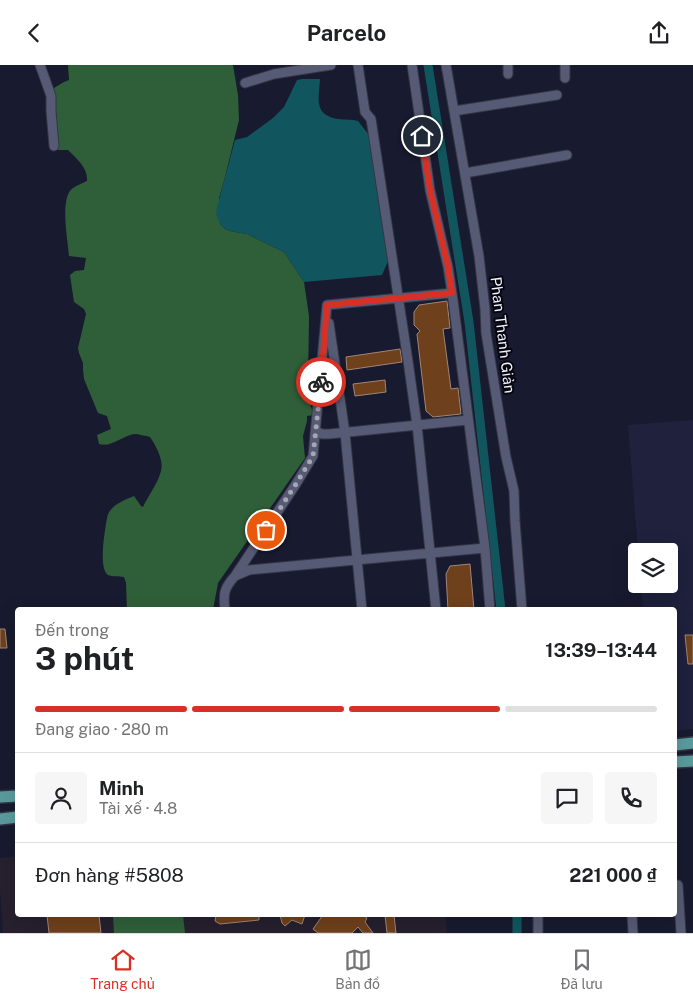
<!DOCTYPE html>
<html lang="vi">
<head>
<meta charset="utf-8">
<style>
  :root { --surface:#fff; --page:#f6f6f6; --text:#202124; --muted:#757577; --line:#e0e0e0; --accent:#d93025 }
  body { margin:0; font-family:"Public Sans",sans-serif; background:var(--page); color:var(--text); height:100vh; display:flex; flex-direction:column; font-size:19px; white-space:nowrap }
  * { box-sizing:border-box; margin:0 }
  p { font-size:16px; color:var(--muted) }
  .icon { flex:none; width:28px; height:28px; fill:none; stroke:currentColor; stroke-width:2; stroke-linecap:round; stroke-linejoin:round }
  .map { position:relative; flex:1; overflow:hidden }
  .sheet { position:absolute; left:15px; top:542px; width:662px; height:310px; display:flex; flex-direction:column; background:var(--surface); border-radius:5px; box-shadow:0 5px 20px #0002 }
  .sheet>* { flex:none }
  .fabs { position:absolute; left:628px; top:478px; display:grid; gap:10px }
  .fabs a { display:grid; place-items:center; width:50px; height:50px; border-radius:5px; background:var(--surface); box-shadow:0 5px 20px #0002; font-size:25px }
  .pin { position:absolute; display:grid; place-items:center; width:42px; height:42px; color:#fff; margin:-21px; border:2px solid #fff; border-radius:50%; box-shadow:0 1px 5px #0007 }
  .courier { position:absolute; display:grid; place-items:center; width:50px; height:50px; margin:-25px; border:4px solid #d93025; border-radius:50%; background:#fff; color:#222; box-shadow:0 1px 6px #0007 }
  .overview em { font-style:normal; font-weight:700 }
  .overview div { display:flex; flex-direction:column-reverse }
  .overview { display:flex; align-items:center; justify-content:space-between; height:85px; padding:0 20px }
  h1 { font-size:32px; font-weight:700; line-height:38px }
  .bar { display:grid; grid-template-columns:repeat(4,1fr); gap:8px 5px; align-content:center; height:60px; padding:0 20px }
  .bar i { height:6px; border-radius:4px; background:var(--line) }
  .bar .on { background:var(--accent) }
  .bar p { grid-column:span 4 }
  .line { display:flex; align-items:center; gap:12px; padding:0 20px; border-top:1px solid var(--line) }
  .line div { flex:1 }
  .round { display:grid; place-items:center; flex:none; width:52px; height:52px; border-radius:5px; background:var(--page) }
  header { display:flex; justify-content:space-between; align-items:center; height:65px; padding:0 20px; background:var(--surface); font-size:22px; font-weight:700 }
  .tabs { display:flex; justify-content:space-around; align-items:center; height:70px; border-top:1px solid var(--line); background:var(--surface); font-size:14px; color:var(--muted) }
  .tabs a { display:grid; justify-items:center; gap:2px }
  .tabs .on { color:var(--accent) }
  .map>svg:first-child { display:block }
</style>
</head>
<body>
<header><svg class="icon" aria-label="back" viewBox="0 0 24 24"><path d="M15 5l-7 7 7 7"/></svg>Parcelo<svg class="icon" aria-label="share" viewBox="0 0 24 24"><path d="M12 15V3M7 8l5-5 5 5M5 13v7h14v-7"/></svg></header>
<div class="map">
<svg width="693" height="868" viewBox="0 0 693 868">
  <rect width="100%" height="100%" fill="#181a2f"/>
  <path fill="#1f213d" d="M693 355V664L675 666V545H643L641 519H669V486H638L628 360Z"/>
  <path fill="#26202f" d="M17 791 18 850H446L447 868H3L0 825V793Z"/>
  <path fill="#2f5f39" d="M68 0H233L238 30 239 55 224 116 219 133 220 159 225 164 230 166 247 169 284 187 304 217 309 251 308 317 310 339 314 350 307 351V356L303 371 305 393 218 518 213 545H127L126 518 124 512C119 511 112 512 108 510 98 503 105 465 107 453 109 441 122 436 134 431L141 441 143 442C148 431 158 418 161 406 164 395 156 381 150 372 145 371 139 369 134 369 122 371 111 383 99 379L97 370 111 364 107 351 98 348 84 314 83 304V298L79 288 78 283 86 249 84 244 74 237 70 210 75 206 84 205 86 193 69 191C68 176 59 132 73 123 77 120 83 118 87 116 88 103 77 94 68 85H58L51 47 50 25C57 22 62 17 69 15Z
    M113 850H183L185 868H114Z"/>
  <path fill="#11565e" d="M302 14H320C319 33 313 50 338 54 345 55 352 54 358 56L369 70 389 194 382 210 304 217 284 187 247 169 230 166 225 164 220 159 216 149 217 142 235 75 247 72 273 53 284 42 297 15Z"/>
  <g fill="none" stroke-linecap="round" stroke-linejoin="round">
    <path stroke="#11565e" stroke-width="9" d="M428 0 469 257 501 545
      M517 868V850"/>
  </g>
  <path fill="#6f401c" stroke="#a18675" d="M447 236 450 263 443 264 451 324 458 323 461 349 433 352 426 346 417 269 420 266 414 260V247L419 240Z
    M400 284 402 297 347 305 346 292Z
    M385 315 386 327 355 331 353 319Z
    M470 499 474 545H448L446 509 450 501Z
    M0 564H5L7 583H0Z
    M685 570H693V599H688Z
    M47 850H99L101 868H49Z
    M216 850H259V855L220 859 215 856Z
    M280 850H305L302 859 292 855 285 861 282 858Z
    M323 850H363L367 853 365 857 373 868H363L358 862 352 868H318L313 864Z
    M385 850H394L396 868H387Z"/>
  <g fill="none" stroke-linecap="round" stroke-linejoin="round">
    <g stroke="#343544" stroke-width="11">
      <path id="minor" d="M40 0 51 31V46L54 81
        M358 0 365 47 371 54 408 296 417 360 436 545
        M412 0 430 125 448 202 453 235 485 483 490 545
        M446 0 479 191 485 244 486 268 490 293 506 392 514 426 515 456 522 545
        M508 9V0
        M565 13V0
        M245 18 274 9 331 0
        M454 46 557 30
        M465 108 567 90
        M327 240 452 228
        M329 258 345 368 362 545
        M316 366 322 369H329L468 355
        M235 511 249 505 485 483
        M225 545C223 529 224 523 235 511L296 419 313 391 327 240
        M678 820 681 868
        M538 850V868
        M632 850 633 868"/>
    </g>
    <g stroke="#343544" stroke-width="14">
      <path id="major" d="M675 680 693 678
        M675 697 693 696
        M0 732 18 731
        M0 754 18 752"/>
    </g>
    <use href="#minor" stroke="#575a74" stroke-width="9"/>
    <use href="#major" stroke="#5a9b9e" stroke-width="11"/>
  </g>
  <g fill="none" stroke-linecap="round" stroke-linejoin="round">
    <path stroke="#a6a7b5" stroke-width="5" stroke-dasharray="0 9" d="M266 465 296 419 313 391 321 317"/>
    <path stroke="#d93025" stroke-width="6" d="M321 317 327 240 452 228 448 202 430 125 422 71"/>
  </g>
  <g text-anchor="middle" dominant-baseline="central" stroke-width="4" stroke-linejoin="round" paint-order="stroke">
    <g font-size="15" fill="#f2f3fd" stroke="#05060f">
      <text transform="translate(503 270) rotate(83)">Phan Thanh Giản</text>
    </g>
  </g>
</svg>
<div class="fabs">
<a><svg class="icon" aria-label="layers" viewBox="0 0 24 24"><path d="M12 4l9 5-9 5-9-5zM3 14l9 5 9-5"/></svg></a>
</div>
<div class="pin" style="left:266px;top:465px;background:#ea580c"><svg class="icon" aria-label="bag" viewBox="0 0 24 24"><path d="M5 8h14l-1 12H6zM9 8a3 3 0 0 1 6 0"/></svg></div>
<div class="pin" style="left:422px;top:71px;background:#1f2937"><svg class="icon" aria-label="home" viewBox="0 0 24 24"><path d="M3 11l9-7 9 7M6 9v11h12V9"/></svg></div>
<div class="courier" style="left:321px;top:317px"><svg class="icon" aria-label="bike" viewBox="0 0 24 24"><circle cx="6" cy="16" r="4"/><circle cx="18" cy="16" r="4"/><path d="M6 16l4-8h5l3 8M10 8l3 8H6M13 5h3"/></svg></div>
<section class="sheet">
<div class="overview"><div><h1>3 phút</h1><p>Đến trong</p></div><em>13:39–13:44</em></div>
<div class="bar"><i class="on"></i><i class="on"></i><i class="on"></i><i></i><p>Đang giao · 280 m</p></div>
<div class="line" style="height:90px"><a class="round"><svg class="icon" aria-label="person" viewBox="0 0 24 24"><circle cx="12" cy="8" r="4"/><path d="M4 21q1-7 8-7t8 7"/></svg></a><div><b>Minh</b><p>Tài xế · 4.8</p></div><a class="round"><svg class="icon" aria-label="chat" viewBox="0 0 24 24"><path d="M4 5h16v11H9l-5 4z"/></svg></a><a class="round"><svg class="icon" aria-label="phone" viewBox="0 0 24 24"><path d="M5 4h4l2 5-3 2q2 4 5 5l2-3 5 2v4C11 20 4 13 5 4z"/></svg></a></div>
<div class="line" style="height:65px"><div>Đơn hàng #5808</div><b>221 000 ₫</b></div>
</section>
</div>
<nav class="tabs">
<a class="on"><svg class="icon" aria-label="home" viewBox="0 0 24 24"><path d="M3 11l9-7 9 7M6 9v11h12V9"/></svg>Trang chủ</a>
<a><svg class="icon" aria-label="map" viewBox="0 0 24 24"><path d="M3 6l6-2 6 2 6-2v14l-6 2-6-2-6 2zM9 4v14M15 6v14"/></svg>Bản đồ</a>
<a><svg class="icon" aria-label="saved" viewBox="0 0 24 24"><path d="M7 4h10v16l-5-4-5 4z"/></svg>Đã lưu</a>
</nav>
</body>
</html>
